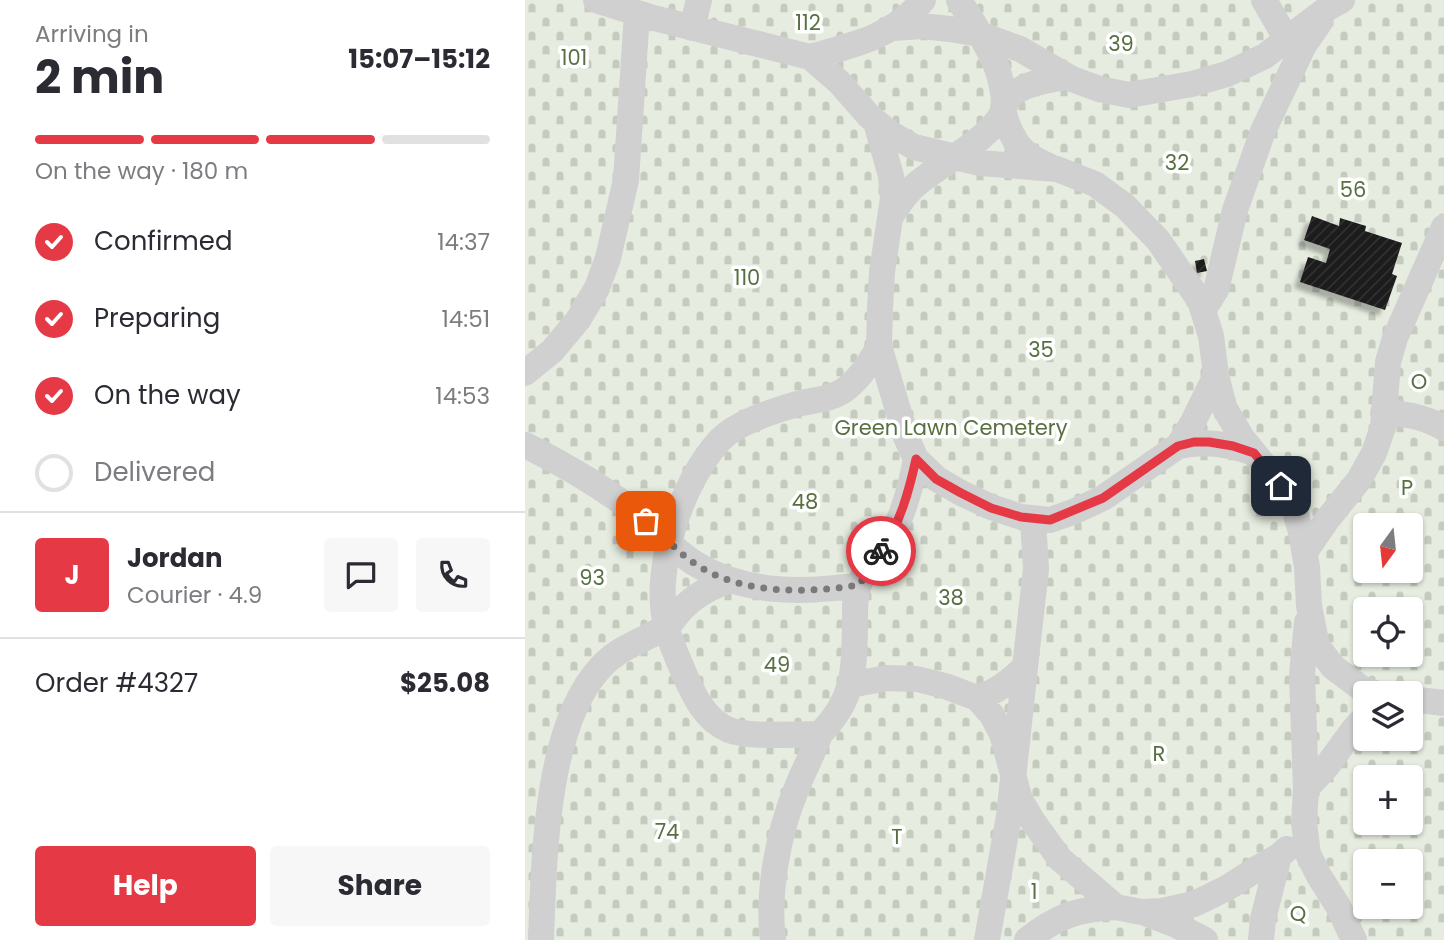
<!DOCTYPE html>
<html lang="en">
<head>
<meta charset="utf-8">
<style>
  :root { --surface:#fff; --page:#f7f7f7; --text:#2b2b33; --muted:#7c7c81; --line:#e1e1e2; --accent:#e63946 }
  body { margin:0; font-family:Poppins,sans-serif; background:var(--page); color:var(--text); height:100vh; display:flex; flex-direction:column; font-size:26px; white-space:nowrap }
  * { box-sizing:border-box; margin:0 }
  p { font-size:23px; color:var(--muted) }
  .icon { flex:none; width:38px; height:38px; fill:none; stroke:currentColor; stroke-width:2; stroke-linecap:round; stroke-linejoin:round }
  .map { position:relative; flex:1; overflow:hidden }
  .details { display:flex; flex-direction:column; background:var(--surface); width:525px }
  .details>* { flex:none }
  .needle { width:46px; rotate:195deg }
  .controls { position:absolute; left:828px; top:513px; display:grid; gap:14px }
  .controls a { display:grid; place-items:center; width:70px; height:70px; border-radius:7px; background:var(--surface); box-shadow:0 2px 5px #0004; font-size:35px }
  .pin { position:absolute; display:grid; place-items:center; width:60px; height:60px; color:#fff; margin:-30px; border-radius:14px; box-shadow:0 4px 10px #0006 }
  .courier { position:absolute; display:grid; place-items:center; width:70px; height:70px; margin:-35px; border:5px solid #e63946; border-radius:50%; background:#fff; color:#222; box-shadow:0 2px 9px #0007 }
  .summary em { font-style:normal; font-weight:700 }
  .summary div { display:flex; flex-direction:column-reverse }
  .summary { display:flex; align-items:center; justify-content:space-between; height:119px; padding:0 35px }
  h1 { font-size:46px; font-weight:700; line-height:52px }
  .bar { display:grid; grid-template-columns:repeat(4,1fr); gap:10px 7px; align-content:center; height:84px; padding:0 35px }
  .bar i { height:9px; border-radius:5px; background:var(--line) }
  .bar .active { background:var(--accent) }
  .bar p { grid-column:span 4 }
  .line { display:flex; align-items:center; gap:18px; padding:0 35px; border-top:2px solid var(--line) }
  .line div { flex:1 }
  .round { display:grid; place-items:center; flex:none; width:74px; height:74px; border-radius:7px; background:var(--page) }
  ol { padding:0 35px; list-style:none }
  li { display:flex; align-items:center; gap:21px; height:77px }
  li p { margin-inline-start:auto }
  li .icon { padding:7px; border-radius:50%; background:var(--accent); color:#fff; stroke-width:4 }
  li:last-child { color:var(--muted) }
  li i { width:38px; height:38px; border:4px solid var(--line); border-radius:50% }
  .button { display:flex; gap:14px; margin-top:auto; padding:14px 35px }
  .button a { flex:1; height:80px; border-radius:7px; background:var(--accent); color:#fff; font-size:28px; font-weight:700; line-height:80px; text-align:center }
  .button a+a { background:var(--page); color:var(--text) }
  main { display:flex; flex:1; min-height:0 }
  .map>svg:first-child { display:block }
</style>
</head>
<body>
<main>
<section class="details">
<div class="summary"><div><h1>2 min</h1><p>Arriving in</p></div><em>15:07–15:12</em></div>
<div class="bar"><i class="active"></i><i class="active"></i><i class="active"></i><i></i><p>On the way · 180 m</p></div>
<ol>
<li><svg class="icon" aria-label="check" viewBox="0 0 24 24"><path d="M5 12l5 5 9-10"/></svg>Confirmed<p>14:37</p></li>
<li><svg class="icon" aria-label="check" viewBox="0 0 24 24"><path d="M5 12l5 5 9-10"/></svg>Preparing<p>14:51</p></li>
<li><svg class="icon" aria-label="check" viewBox="0 0 24 24"><path d="M5 12l5 5 9-10"/></svg>On the way<p>14:53</p></li>
<li><i></i>Delivered</li>
</ol>
<div class="line" style="height:126px"><b class="round" style="background:var(--accent);color:#fff">J</b><div><b>Jordan</b><p>Courier · 4.9</p></div><a class="round"><svg class="icon" aria-label="chat" viewBox="0 0 24 24"><path d="M4 5h16v11H9l-5 4z"/></svg></a><a class="round"><svg class="icon" aria-label="phone" viewBox="0 0 24 24"><path d="M5 4h4l2 5-3 2q2 4 5 5l2-3 5 2v4C11 20 4 13 5 4z"/></svg></a></div>
<div class="line" style="height:91px"><div>Order #4327</div><b>$25.08</b></div>
<div class="button"><a>Help</a><a>Share</a></div>
</section>
<div class="map">
<svg width="919" height="940" viewBox="0 0 919 940">
  <defs>
    <pattern id="cemetery-stones" width="16" height="16" patternUnits="userSpaceOnUse" patternTransform="scale(1.75)"><rect width="16" height="16" fill="#e6ecdf"/><path d="M2 7V4a2 2 0 0 1 4 0v3zM10 15v-3a2 2 0 0 1 4 0v3z" fill="#c6cbc0"/></pattern>
    <pattern id="building-hatch" width="6" height="6" patternUnits="userSpaceOnUse" patternTransform="scale(1.75)"><rect width="6" height="6" fill="#1a1a1a"/><path d="M-1 1l2-2M0 6l6-6M5 7l2-2" fill="none" stroke="#333"/></pattern>
    <filter id="shadow"><feDropShadow dx="-6" dy="6" stdDeviation="2" flood-color="#0004"/></filter>
  </defs>
  <rect width="100%" height="100%" fill="#fff"/>
  <path fill="url(#cemetery-stones)" fill-rule="evenodd" d="M0 0H919V940H0ZM840 525H886V570H840ZM840 609H886V654H840ZM840 693H886V738H840ZM840 777H886V822H840ZM840 861H886V906H840Z"/>
  <path fill="url(#building-hatch)" filter="url(#shadow)" d="M787 216 814 226 815 218 841 226 840 231 877 243 867 274 872 276 860 310 775 282 783 257 801 263 805 249 779 240Z
    M679 259 682 271 672 273 670 261Z"/>
  <g fill="none" stroke-linecap="round" stroke-linejoin="round">
    <path stroke="#d0d0d0" stroke-width="26" d="M71 0 125 17 285 57 314 82 343 115 363 132 389 147 455 163 532 169 570 184 600 206 633 240 675 301 686 336 691 375 699 407 717 438 756 486 769 508 776 532 782 567 784 606 792 646 808 667 836 688 850 693
      M739 0 770 54
      M167 28 174 0
      M367 28 397 26 425 29 454 34 495 49 547 79 574 89 604 95 667 84 702 74 740 56 803 8 817 0
      M285 57C329 45 368 37 398 0
      M351 122 366 176 368 198 357 272 355 308 354 346 381 437 391 459 412 479 436 493 466 507 496 517 525 520 548 512 578 498 653 446 667 424 691 375
      M524 166C494 154 486 139 478 110 480 106 481 102 483 99 494 84 526 79 543 77
      M366 216C374 204 381 192 393 183 413 166 473 134 478 109 481 98 474 71 469 61 460 40 446 20 434 0
      M678 310 691 290 710 210 738 131 779 45 795 22
      M354 346C345 363 334 380 318 391 304 400 288 400 272 404 249 411 212 422 195 440 156 482 126 572 142 629 146 644 153 659 159 673 169 696 180 720 204 730 224 738 272 734 295 734 329 699 329 673 330 627 330 613 329 597 334 584 341 568 355 555 364 540 379 515 386 486 391 459
      M0 373 27 351 53 320 72 288 83 258 101 180 112 13
      M858 413C881 413 899 417 919 428
      M0 445C38 464 76 486 110 512 133 529 151 554 176 567 224 594 281 593 334 585
      M653 446C680 440 703 444 729 453
      M780 552 802 520 834 480 849 453 858 427 863 362 870 338 919 227
      M782 622 777 674 781 789 779 823 783 854 794 876 813 906 829 940
      M325 685 362 678 392 679 420 686 452 698 467 715 477 734 495 800 507 820 535 859 591 907 616 912 637 911 669 904 702 888 733 868 754 856
      M452 698C472 692 485 681 500 667
      M886 699 919 703
      M781 789 802 766 829 729 840 717
      M620 913 651 925 680 940
      M16 940C19 862 20 728 75 668 89 652 105 646 124 636 130 633 137 630 142 626 148 622 151 615 156 610 170 595 187 586 206 580
      M248 940C242 893 253 834 271 790 278 771 288 754 295 734
      M462 940 484 816 501 658 511 569 508 519
      M502 940C532 916 553 909 591 907
      M736 940 738 919 754 856 762 849"/>
  </g>
  <g fill="none" stroke-linecap="round" stroke-linejoin="round">
    <path stroke="#7a7a7a" stroke-width="7" stroke-dasharray="0 12.6" d="M121 521C139 536 155 555 175 567 222 595 281 593 334 585L356 551"/>
    <path stroke="#e63946" stroke-width="9" d="M356 551C375 524 384 491 391 459L411 479 436 493 466 508 496 517 525 520 578 498 653 446 669 442H684L708 446 729 453 756 486"/>
  </g>
  <g text-anchor="middle" dominant-baseline="central" stroke-width="7" stroke-linejoin="round" paint-order="stroke">
    <g font-size="21" fill="#56703f" stroke="#fff">
      <text x="283" y="22">112</text>
      <text x="596" y="43">39</text>
      <text x="49" y="57">101</text>
      <text x="652" y="162">32</text>
      <text x="828" y="189">56</text>
      <text x="222" y="277">110</text>
      <text x="516" y="349">35</text>
      <text x="894" y="381">O</text>
      <text x="426" y="427">Green Lawn Cemetery</text>
      <text x="882" y="487">P</text>
      <text x="280" y="501">48</text>
      <text x="67" y="577">93</text>
      <text x="426" y="597">38</text>
      <text x="252" y="664">49</text>
      <text x="634" y="753">R</text>
      <text x="142" y="831">74</text>
      <text x="372" y="836">T</text>
      <text x="509" y="891">1</text>
      <text x="773" y="913">Q</text>
    </g>
  </g>
</svg>
<div class="controls">
<a><svg class="needle" viewBox="-14 -14 28 28"><path d="M0-13l5 13h-10z" fill="#e53935"/><path d="M0 13l5-13h-10z" fill="#7c7c81"/></svg></a>
<a><svg class="icon" aria-label="locate" viewBox="0 0 24 24"><circle cx="12" cy="12" r="6"/><path d="M12 2v4M12 18v4M2 12h4M18 12h4"/></svg></a>
<a><svg class="icon" aria-label="layers" viewBox="0 0 24 24"><path d="M12 4l9 5-9 5-9-5zM3 14l9 5 9-5"/></svg></a>
<a>+</a>
<a>−</a>
</div>
<div class="pin" style="left:121px;top:521px;background:#ea580c"><svg class="icon" aria-label="bag" viewBox="0 0 24 24"><path d="M5 8h14l-1 12H6zM9 8a3 3 0 0 1 6 0"/></svg></div>
<div class="pin" style="left:756px;top:486px;background:#1f2937"><svg class="icon" aria-label="home" viewBox="0 0 24 24"><path d="M3 11l9-7 9 7M6 9v11h12V9"/></svg></div>
<div class="courier" style="left:356px;top:551px"><svg class="icon" aria-label="bike" viewBox="0 0 24 24"><circle cx="6" cy="16" r="4"/><circle cx="18" cy="16" r="4"/><path d="M6 16l4-8h5l3 8M10 8l3 8H6M13 5h3"/></svg></div>
</div>
</main>
</body>
</html>
